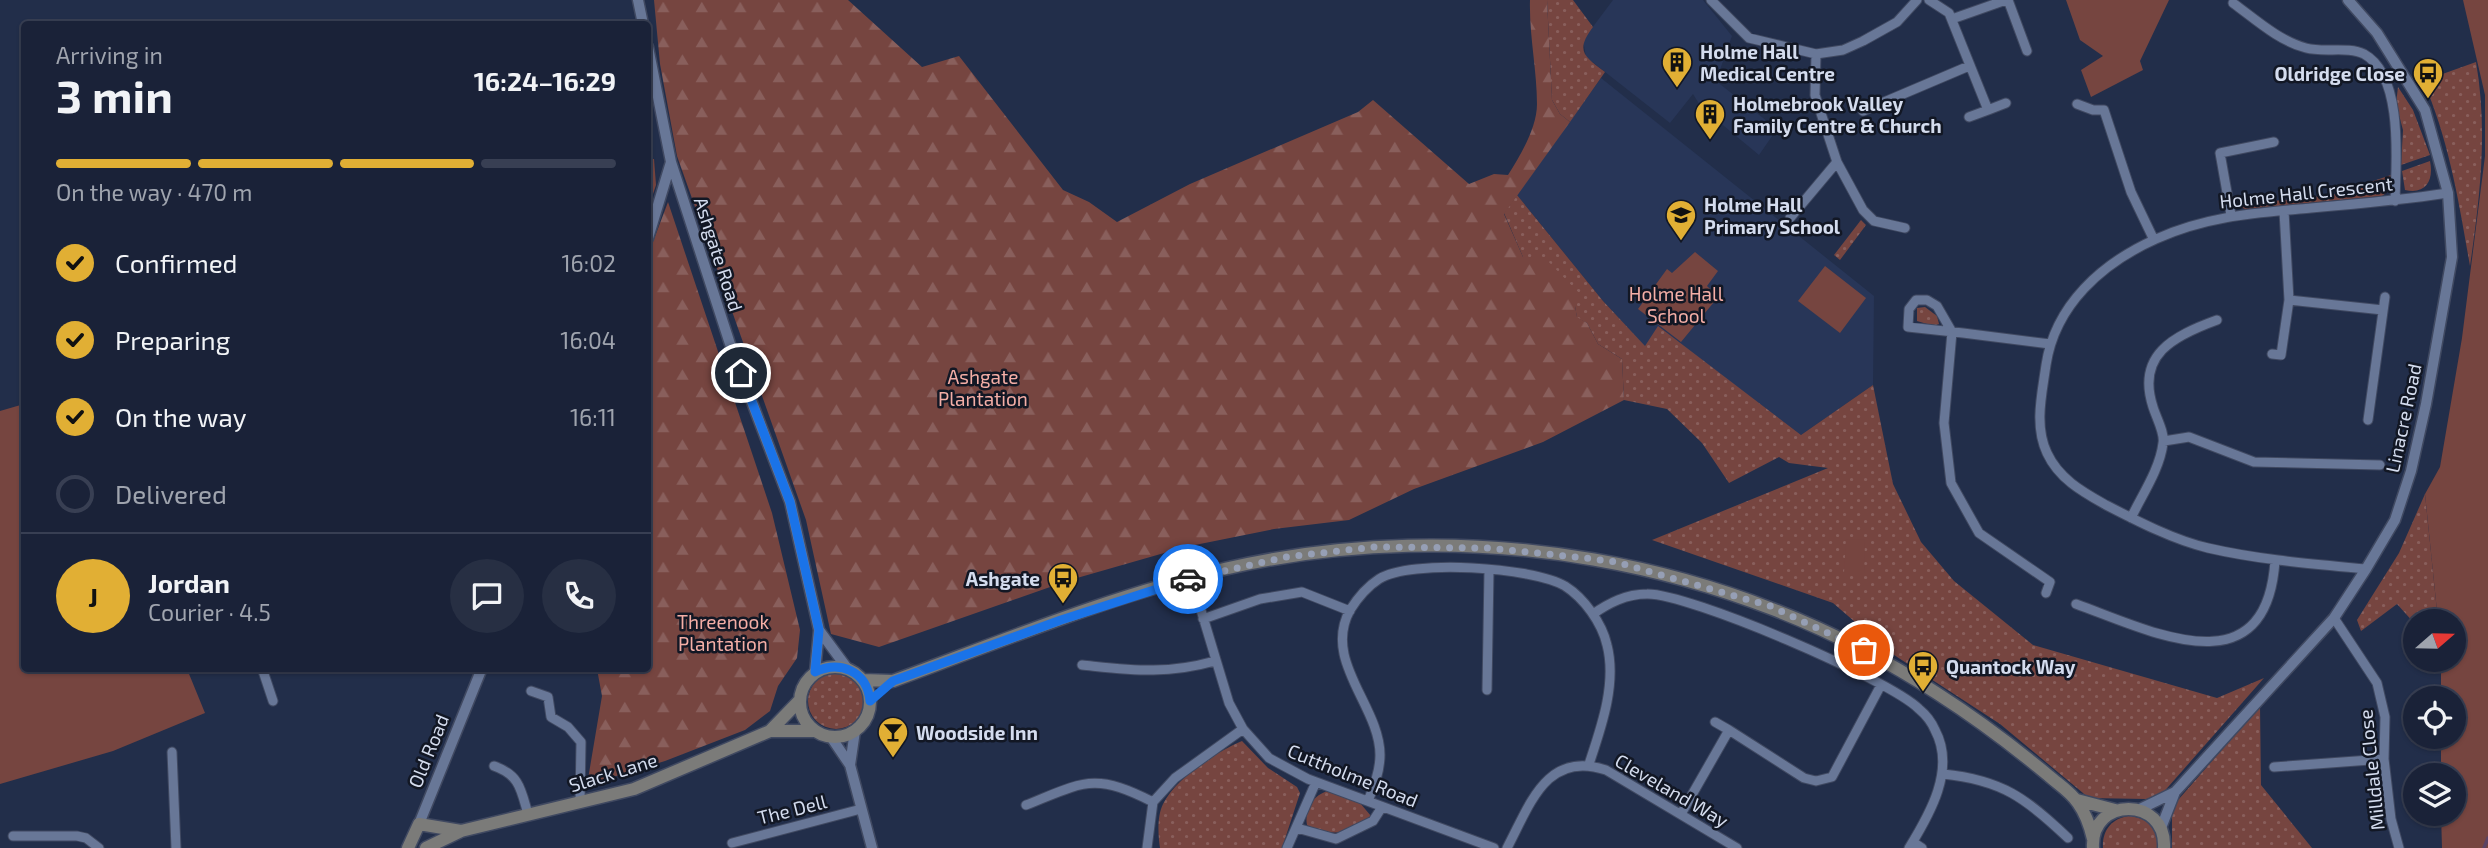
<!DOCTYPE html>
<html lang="en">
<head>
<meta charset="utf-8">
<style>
  :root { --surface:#1a2238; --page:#272f43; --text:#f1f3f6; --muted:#9fa4ae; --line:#383f53; --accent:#e1af34 }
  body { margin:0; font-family:"Exo 2",sans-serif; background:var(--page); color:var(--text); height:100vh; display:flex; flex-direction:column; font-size:26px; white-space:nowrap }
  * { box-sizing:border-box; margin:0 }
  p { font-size:23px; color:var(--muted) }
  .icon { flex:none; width:38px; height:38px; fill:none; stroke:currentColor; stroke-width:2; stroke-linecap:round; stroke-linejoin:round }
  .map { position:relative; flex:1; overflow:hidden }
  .panel { position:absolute; left:21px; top:21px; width:630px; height:651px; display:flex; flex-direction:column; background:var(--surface); border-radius:7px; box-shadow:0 2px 5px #0004,0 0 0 2px var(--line) }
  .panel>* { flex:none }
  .needle { width:46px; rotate:70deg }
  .buttons { position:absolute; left:2403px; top:609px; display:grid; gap:14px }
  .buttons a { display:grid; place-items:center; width:63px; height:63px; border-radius:50%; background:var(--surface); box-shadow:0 2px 5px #0004,0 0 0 2px var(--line); font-size:35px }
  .pin { position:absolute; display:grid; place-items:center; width:60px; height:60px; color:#fff; margin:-30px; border:4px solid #fff; border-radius:50%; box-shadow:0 2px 7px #0007 }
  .courier { position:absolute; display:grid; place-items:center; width:70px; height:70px; margin:-35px; border:5px solid #1a73e8; border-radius:50%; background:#fff; color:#222; box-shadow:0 2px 9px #0007 }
  .headline em { font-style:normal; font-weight:700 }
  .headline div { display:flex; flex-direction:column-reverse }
  .headline { display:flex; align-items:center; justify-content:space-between; height:119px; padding:0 35px }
  h1 { font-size:46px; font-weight:700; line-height:52px }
  .bar { display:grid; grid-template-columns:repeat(4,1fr); gap:10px 7px; align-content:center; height:84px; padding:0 35px }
  .bar i { height:9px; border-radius:5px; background:var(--line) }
  .bar .selected { background:var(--accent) }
  .bar p { grid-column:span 4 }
  .line { display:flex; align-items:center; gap:18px; padding:0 35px; border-top:2px solid var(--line) }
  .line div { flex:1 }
  .round { display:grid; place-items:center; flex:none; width:74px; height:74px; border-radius:37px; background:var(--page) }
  ol { padding:0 35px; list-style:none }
  li { display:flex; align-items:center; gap:21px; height:77px }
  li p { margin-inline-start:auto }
  li .icon { padding:7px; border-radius:50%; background:var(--accent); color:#111; stroke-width:4 }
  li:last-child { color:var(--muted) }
  li i { width:38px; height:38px; border:4px solid var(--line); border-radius:50% }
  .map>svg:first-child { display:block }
</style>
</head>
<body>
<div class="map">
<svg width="2488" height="848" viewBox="0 0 2488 848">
  <defs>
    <pattern id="grass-dots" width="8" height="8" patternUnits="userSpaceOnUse" patternTransform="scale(1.75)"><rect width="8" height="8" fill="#764540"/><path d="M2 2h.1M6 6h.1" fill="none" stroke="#895f5c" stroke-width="1.8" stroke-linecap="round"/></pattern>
    <pattern id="forest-firs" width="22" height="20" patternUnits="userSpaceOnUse" patternTransform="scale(1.75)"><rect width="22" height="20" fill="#764540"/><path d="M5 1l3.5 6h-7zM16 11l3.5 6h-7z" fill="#895f5c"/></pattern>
  </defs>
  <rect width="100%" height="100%" fill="#222e4a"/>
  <path fill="#283658" d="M1613 0H1703L1732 36 1716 81 1777 129 1759 155 1701 107 1693 94 1670 123 1586 57 1583 40Z
    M1601 78 1874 296 1873 385 1801 435 1658 327 1645 347 1603 301 1517 195Z"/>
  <path fill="url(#grass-dots)" d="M1547 0H1573L1593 27C1575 51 1584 56 1605 72L1570 122 1560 114 1552 100Z
    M2476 62C2488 130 2480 197 2470 266 2459 203 2449 139 2423 81Z
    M2398 87 2413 110 2430 155 2401 165 2403 130 2396 104Z
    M2430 161C2434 180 2426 195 2405 190L2402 171Z
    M2391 175 2390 190 2382 196 2245 209 2236 205 2332 195Z
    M1517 195 1603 301 1645 346 1658 326 1801 435 1873 385 1893 484 1921 542 1954 581 2033 645 2217 698 2264 678 2161 795 2146 799 2089 798 2000 724 1891 653 1833 603 1652 540 1828 468 1789 463 1779 457 1729 483 1702 443 1667 409 1624 400 1622 359 1598 344 1587 323 1577 318 1575 306 1523 257 1504 213Z
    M1861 220 1866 225 1840 260 1834 255Z
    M1925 307 1937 316 1939 324 1934 326 1917 321V308Z
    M2425 494 2438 621H2415V624L2397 604 2361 631 2357 620 2399 553Z
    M808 701a28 28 0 1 1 56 0a28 28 0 1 1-56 0Z
    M2260 706 2261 785 2312 848H2172V807Z
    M1242 741 1268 768 1297 787 1300 793 1282 848H1160C1158 835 1157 816 1163 804 1177 777 1216 752 1242 741Z
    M1327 791 1360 803 1371 816C1357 835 1326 837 1307 825 1304 809 1313 796 1327 791Z
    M2128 816C2148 817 2158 829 2158 848H2103C2102 831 2111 819 2128 816Z"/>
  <path fill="url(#forest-firs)" d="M654 0H848L922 67 959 56 1063 190 1089 202 1117 222 1190 184 1358 112 1373 100 1469 184 1494 174 1508 175C1520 156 1537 128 1537 104 1537 70 1529 35 1530 0H1547L1552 100 1560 114 1570 122 1504 214 1523 257 1545 258 1580 294 1575 306 1577 317 1587 323 1598 344 1622 359 1624 400 1543 442 1414 489 1349 520 1274 529 1185 547 1070 580 879 647 831 634 806 520 677 156 660 64Z
    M648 159H654L656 185 648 209Z
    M668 202 772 513 800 630 797 658 778 686 770 711 745 730 665 761 587 785 602 696 597 669 648 668V255Z"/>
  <path fill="#764540" d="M2066 0H2169L2140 61 2143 70 2091 97 2081 70 2103 56 2080 40Z
    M2463 0H2488V848H2442L2441 814H2454V775H2441V737H2454V698H2441V660H2454V621H2438L2425 494 2440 467 2462 338 2485 156V95Z
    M1695 252 1718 271 1707 286 1711 290 1707 297 1714 302 1681 342 1638 309 1667 269 1672 273Z
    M1825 266 1866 298 1840 333 1798 301Z
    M24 404V668L187 669 205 713 113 751 0 784V411Z
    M1846 539 1865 540 1864 573H1844Z"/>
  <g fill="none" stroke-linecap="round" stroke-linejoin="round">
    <path stroke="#5b4364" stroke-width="3.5" d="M2484 848 2488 838"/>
    <g stroke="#404961" stroke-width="11">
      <path id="minor" d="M1711 0 1749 38 1816 54 1843 50 1863 41 1897 22 1917 0
        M1929 0 1949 13 1988 110 2006 103
        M2008 0 2027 51
        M2233 3C2255 19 2279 41 2306 48 2324 53 2348 46 2364 54 2404 76 2396 163 2395 201
        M1952 19 2006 0
        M1816 54 1815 95 1837 162 1863 210 1874 221 1905 228
        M2077 104 2093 110H2104L2131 192 2154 240
        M1863 111 1969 66
        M1969 117 1988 110
        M2231 215 2220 153 2274 142
        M1790 218 1837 162
        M2289 300 2383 310
        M2272 354 2281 355 2289 300 2284 211
        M2368 420 2385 297
        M2164 441 2189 437 2254 462 2380 465
        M2131 518C2142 495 2160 469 2163 443 2165 433 2156 417 2153 407 2136 355 2173 336 2217 320
        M2366 569C2313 564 2260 560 2208 548 2174 540 2137 521 2106 505 2083 492 2059 479 2047 453 2034 425 2042 394 2046 365 2055 305 2102 263 2156 239 2207 216 2256 213 2311 208 2357 204 2402 200 2448 193
        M1191 577 1229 703 1243 729 1269 758 1308 779 1494 848
        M2046 593 2050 582 1979 533 1951 483 1944 423 1952 332 1937 306 1927 300H1916L1909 309 1908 327 1963 333 2050 344
        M2076 604C2151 631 2266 691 2275 561
        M1593 614C1609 603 1626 594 1647 594 1688 593 1889 679 1919 709 1925 714 1932 723 1935 730 1956 769 1930 814 1909 848
        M2334 618 2377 683 2385 717 2384 759 2391 819 2399 848
        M1203 619 1260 599 1302 592 1350 611
        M1082 665C1132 670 1165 675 1215 661
        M262 668 273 701
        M1487 690 1489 570
        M531 691 548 697 551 717 568 727 581 742 580 803
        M1715 722 1729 730
        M172 752 176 848
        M494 766C520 775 521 790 528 814
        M2274 767 2384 759
        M1943 774C2002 780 2026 798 2068 838
        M1368 801C1374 786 1380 771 1380 755 1380 706 1322 661 1350 610 1357 599 1368 586 1379 579 1410 559 1533 567 1565 586 1584 598 1602 623 1607 645 1617 684 1601 728 1589 764
        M1026 805C1084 782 1094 772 1153 802
        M1681 814 1729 730 1804 778 1816 781 1832 777 1881 685
        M1297 828 1336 839 1373 821 1382 807
        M13 836H77L86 838 99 848
        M1913 842 1922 848
        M732 843 861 809
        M1147 848 1153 802 1175 778 1243 729
        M1287 848 1316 782
        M1507 848C1530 805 1546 750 1606 770L1737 848"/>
    </g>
    <g stroke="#404961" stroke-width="13">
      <path id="tertiary" d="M638 0 643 24
        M648 47 671 162 731 347 790 502 819 630 815 672
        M648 238 671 162
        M819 630 847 668
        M831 737 850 765 872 848
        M850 765 855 731
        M2140 809 2175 792
        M419 824 482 668
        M2161 828 2175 792 2334 618 2366 569 2395 520 2411 471 2426 404 2452 257 2448 193 2425 110 2377 33 2348 0"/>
    </g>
    <g stroke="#404961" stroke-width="15">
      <path id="secondary" d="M800 702a35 35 0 1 1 70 0a35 35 0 1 1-70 0Z
        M863 680 893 681C1002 641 1111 596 1224 569 1465 513 1731 558 1938 694 1977 719 2013 746 2049 776 2058 784 2071 792 2078 803 2086 814 2090 826 2093 839
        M770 731H815
        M2077 800 2115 810
        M408 848 419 824 461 831
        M426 848 461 831 634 789 770 731 799 701
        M2093 848C2090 796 2167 796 2164 848"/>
    </g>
    <use href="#minor" stroke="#687797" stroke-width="9"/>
    <use href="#tertiary" stroke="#687797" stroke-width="10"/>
    <use href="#secondary" stroke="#7b7b79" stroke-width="12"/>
  </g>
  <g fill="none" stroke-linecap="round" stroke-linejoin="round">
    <path stroke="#969fb5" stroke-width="7" stroke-dasharray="0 12.6" d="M1188 579 1286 557 1374 547 1487 548 1586 558 1616 562 1770 606 1864 650"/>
    <path stroke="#1a73e8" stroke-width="9" d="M741 373 790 502 819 630 815 672C840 660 867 671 870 701L893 681 1061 620 1188 579"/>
  </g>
  <defs>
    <g id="building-pin" transform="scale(1.575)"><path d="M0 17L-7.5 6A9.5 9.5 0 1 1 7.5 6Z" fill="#e1af34" stroke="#121724"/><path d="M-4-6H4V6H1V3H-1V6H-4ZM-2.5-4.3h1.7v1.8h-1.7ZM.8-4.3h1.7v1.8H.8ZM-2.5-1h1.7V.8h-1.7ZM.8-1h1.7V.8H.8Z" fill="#111"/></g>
    <g id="bus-pin" transform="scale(1.575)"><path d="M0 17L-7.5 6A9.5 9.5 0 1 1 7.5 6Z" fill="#e1af34" stroke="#121724"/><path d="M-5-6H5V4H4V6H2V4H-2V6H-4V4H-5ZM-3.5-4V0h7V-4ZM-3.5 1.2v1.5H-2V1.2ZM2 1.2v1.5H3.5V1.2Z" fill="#111"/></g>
    <g id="school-pin" transform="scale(1.575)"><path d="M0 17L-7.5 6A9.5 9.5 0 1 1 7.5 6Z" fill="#e1af34" stroke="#121724"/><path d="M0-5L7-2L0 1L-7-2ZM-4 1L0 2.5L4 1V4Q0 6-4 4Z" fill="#111"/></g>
    <g id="bar-pin" transform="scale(1.575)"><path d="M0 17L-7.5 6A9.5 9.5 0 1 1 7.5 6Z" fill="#e1af34" stroke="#121724"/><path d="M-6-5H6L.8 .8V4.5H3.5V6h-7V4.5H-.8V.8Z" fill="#111"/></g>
  </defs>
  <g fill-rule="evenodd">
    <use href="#building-pin" x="1677" y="62"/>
    <use href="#bus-pin" x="2428" y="73"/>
    <use href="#building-pin" x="1710" y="114"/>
    <use href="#school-pin" x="1681" y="215"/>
    <use href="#bus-pin" x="1063" y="578"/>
    <use href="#bus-pin" x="1923" y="666"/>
    <use href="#bar-pin" x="893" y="732"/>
  </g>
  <g text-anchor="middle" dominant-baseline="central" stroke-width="5" stroke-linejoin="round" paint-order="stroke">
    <g font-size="19" font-weight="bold" fill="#d4dcee" stroke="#121724" text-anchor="start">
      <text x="1700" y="51">Holme Hall<tspan x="1700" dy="22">Medical Centre</tspan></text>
      <text x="2405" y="73" text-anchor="end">Oldridge Close</text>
      <text x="1733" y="103">Holmebrook Valley<tspan x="1733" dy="22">Family Centre &amp; Church</tspan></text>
      <text x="1704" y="204">Holme Hall<tspan x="1704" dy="22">Primary School</tspan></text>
      <text x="1040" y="578" text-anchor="end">Ashgate</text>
      <text x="1946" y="666">Quantock Way</text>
      <text x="916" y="732">Woodside Inn</text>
    </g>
    <g font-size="19" fill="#d4dcee" stroke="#121724">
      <text transform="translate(2306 192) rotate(-6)">Holme Hall Crescent</text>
      <text transform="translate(719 254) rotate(72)">Ashgate Road</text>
      <text transform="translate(2403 418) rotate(-78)">Linacre Road</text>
      <text transform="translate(428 751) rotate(-68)">Old Road</text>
      <text transform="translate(2371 770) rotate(-96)">Milldale Close</text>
      <text transform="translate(613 772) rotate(-17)">Slack Lane</text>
      <text transform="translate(1353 775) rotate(22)">Cuttholme Road</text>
      <text transform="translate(1672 790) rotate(30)">Cleveland Way</text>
      <text transform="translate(792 809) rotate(-14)">The Dell</text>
    </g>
    <g font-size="19" fill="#f4aea6" stroke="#121724">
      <text x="1676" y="293">Holme Hall<tspan x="1676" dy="22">School</tspan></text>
      <text x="983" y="376">Ashgate<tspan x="983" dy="22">Plantation</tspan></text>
      <text x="723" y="621">Threenook<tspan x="723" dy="22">Plantation</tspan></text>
    </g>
  </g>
</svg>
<div class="buttons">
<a><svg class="needle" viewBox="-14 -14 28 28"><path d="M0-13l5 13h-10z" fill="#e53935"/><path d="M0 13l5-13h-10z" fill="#9fa4ae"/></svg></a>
<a><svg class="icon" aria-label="locate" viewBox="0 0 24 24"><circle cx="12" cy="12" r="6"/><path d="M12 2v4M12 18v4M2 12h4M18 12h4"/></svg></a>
<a><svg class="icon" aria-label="layers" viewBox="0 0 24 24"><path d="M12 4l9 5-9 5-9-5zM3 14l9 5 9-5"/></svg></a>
</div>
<div class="pin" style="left:1864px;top:650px;background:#ea580c"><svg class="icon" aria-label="bag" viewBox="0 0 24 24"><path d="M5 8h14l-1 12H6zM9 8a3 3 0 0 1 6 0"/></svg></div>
<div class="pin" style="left:741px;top:373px;background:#1f2937"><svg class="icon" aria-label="home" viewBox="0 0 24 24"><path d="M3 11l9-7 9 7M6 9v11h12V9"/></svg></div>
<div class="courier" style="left:1188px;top:579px"><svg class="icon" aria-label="car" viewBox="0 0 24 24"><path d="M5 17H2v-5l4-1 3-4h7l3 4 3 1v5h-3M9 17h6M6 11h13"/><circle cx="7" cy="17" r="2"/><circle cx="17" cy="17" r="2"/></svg></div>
<section class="panel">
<div class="headline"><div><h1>3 min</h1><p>Arriving in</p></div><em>16:24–16:29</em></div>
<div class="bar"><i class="selected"></i><i class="selected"></i><i class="selected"></i><i></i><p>On the way · 470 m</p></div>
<ol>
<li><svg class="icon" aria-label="check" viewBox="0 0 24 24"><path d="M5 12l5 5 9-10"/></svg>Confirmed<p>16:02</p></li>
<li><svg class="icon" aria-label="check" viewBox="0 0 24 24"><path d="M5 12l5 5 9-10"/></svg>Preparing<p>16:04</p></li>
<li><svg class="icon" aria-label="check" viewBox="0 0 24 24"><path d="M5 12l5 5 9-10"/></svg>On the way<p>16:11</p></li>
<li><i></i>Delivered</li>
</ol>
<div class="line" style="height:126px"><b class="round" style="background:var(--accent);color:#111">J</b><div><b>Jordan</b><p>Courier · 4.5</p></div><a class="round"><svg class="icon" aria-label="chat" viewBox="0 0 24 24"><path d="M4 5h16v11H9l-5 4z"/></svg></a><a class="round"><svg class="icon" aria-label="phone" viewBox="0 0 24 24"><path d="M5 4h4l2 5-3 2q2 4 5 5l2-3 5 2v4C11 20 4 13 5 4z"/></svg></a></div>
</section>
</div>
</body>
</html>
